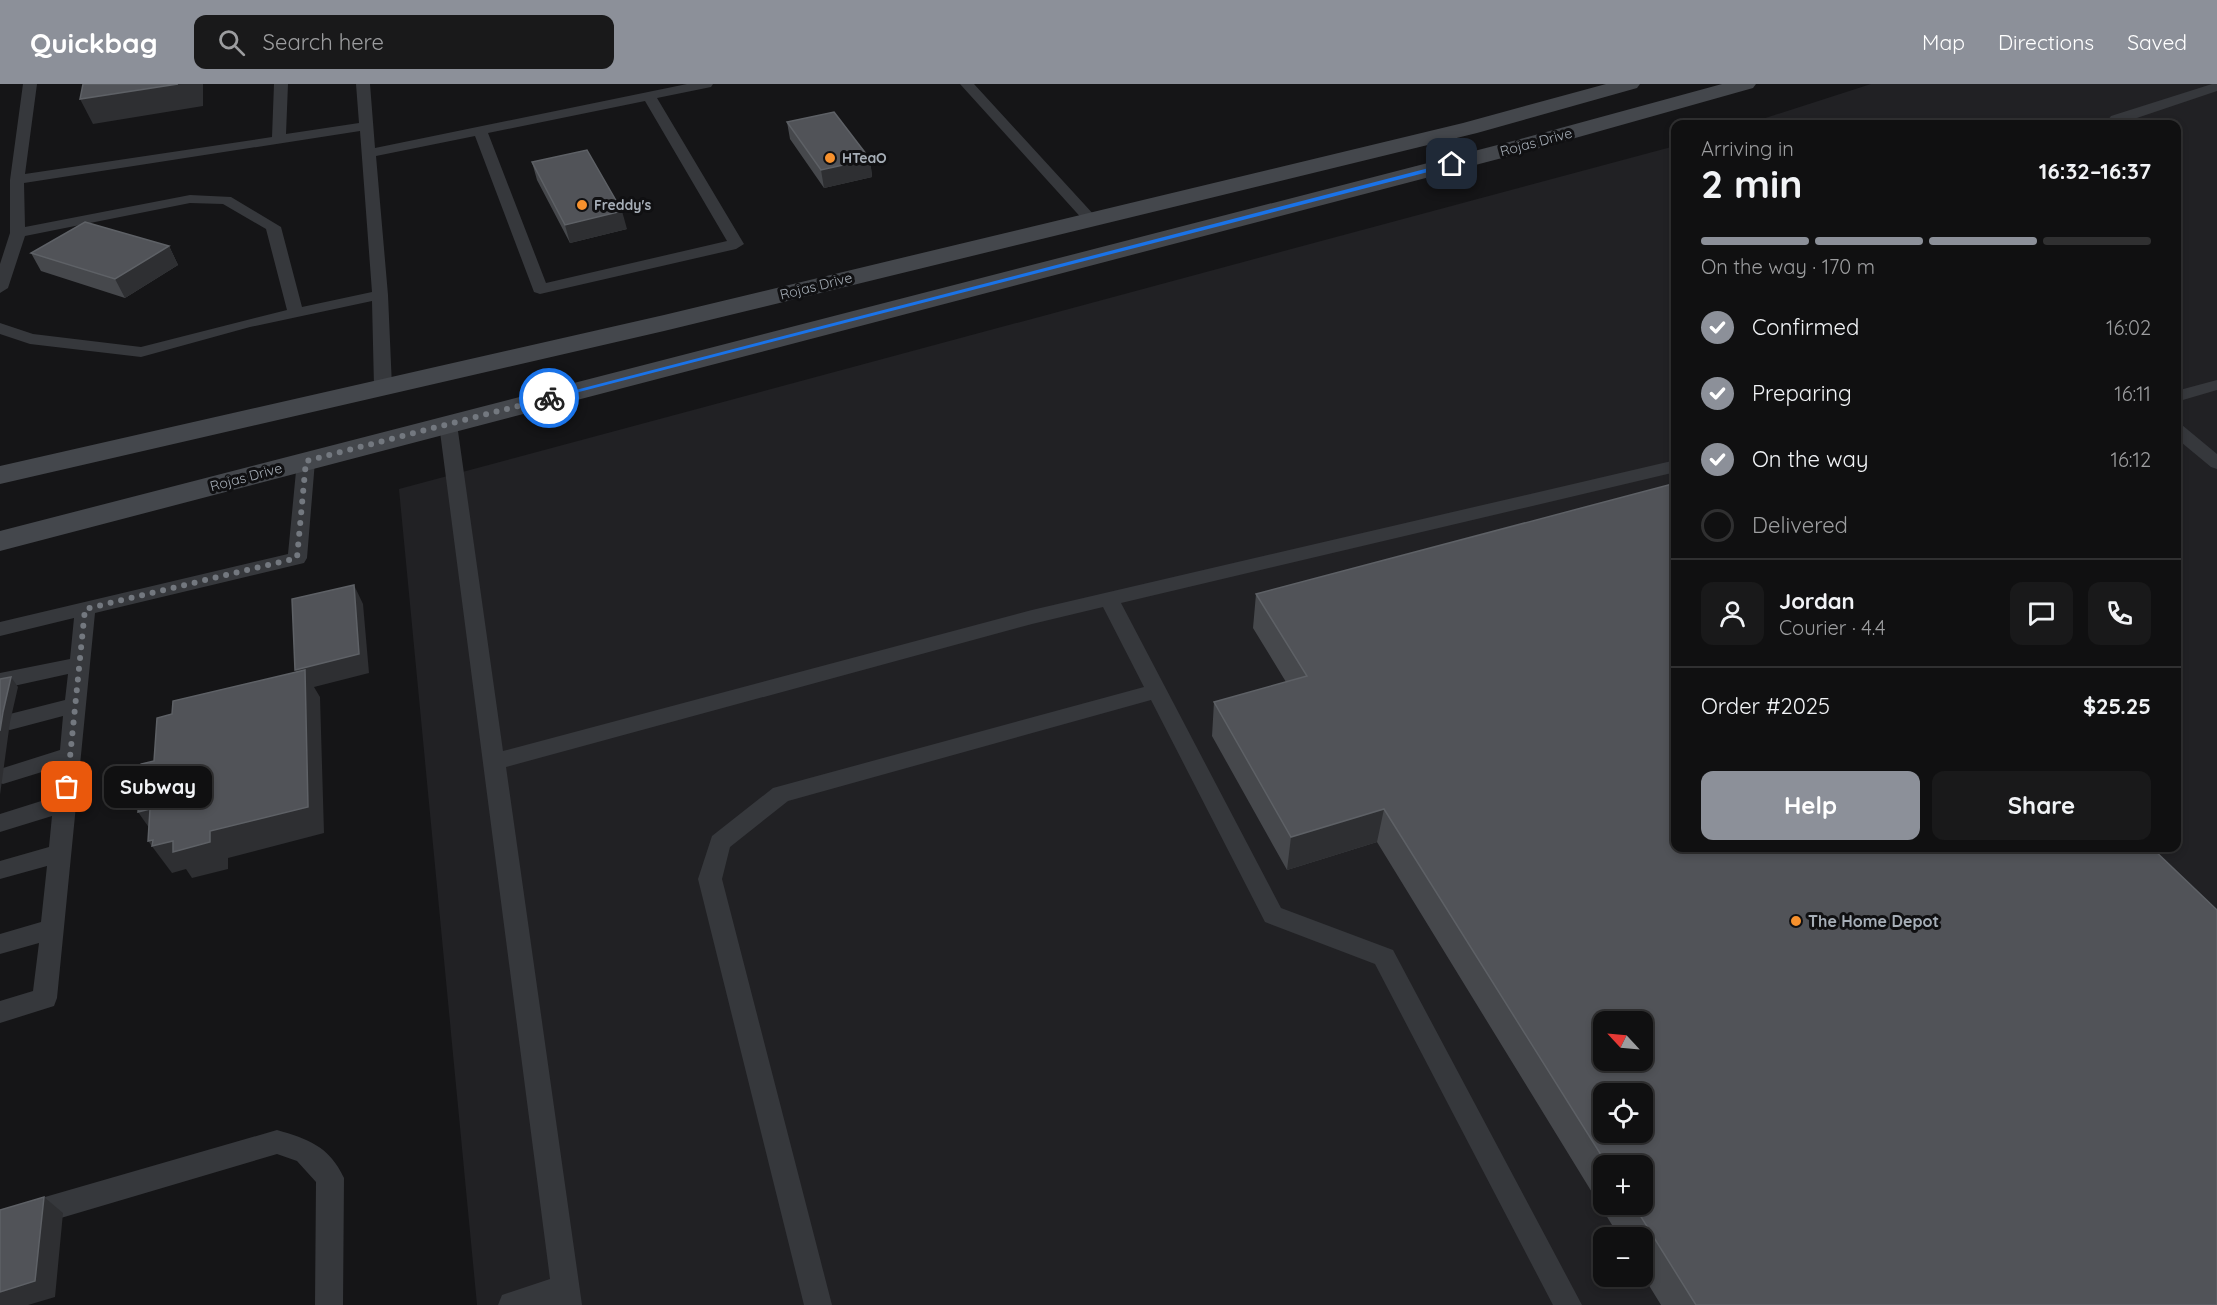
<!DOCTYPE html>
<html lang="en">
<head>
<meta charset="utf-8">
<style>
  :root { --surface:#101011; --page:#19191a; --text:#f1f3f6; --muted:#9c9d9f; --line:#303031; --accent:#8c9099 }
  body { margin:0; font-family:Quicksand,sans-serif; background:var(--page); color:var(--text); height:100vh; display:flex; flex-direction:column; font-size:22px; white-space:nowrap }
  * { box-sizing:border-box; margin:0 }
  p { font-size:20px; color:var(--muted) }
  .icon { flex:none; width:33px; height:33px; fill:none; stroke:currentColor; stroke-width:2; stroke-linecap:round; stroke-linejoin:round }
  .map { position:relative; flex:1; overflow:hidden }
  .drawer { position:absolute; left:1671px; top:36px; width:510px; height:732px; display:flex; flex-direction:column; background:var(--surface); border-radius:12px; box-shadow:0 3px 9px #0003,0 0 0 2px var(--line) }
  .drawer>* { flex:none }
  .needle { width:39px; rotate:296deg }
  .buttons { position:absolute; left:1593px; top:927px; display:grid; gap:12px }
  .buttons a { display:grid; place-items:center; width:60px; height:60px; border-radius:12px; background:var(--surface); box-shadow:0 3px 9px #0003,0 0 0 2px var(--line); font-size:30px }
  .pin { position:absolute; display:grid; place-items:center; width:51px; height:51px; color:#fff; margin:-26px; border-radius:12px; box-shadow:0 3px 9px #0006 }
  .courier { position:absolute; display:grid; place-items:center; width:60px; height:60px; margin:-30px; border:4px solid #1a73e8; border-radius:50%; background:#fff; color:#222; box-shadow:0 2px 8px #0007 }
  .bubble { position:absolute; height:42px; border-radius:12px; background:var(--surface); box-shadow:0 3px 9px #0003,0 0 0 2px var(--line); font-size:20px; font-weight:700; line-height:42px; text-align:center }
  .overview em { font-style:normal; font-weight:700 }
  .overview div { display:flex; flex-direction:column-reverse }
  .overview { display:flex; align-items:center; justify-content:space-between; height:102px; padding:0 30px }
  h1 { font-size:39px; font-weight:700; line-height:45px }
  .bar { display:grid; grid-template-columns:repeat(4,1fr); gap:9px 6px; align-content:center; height:72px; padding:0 30px }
  .bar i { height:8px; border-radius:4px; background:var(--line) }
  .bar .active { background:var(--accent) }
  .bar p { grid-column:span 4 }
  .line { display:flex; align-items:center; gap:15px; padding:0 30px; border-top:2px solid var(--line) }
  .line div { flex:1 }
  .round { display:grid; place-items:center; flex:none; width:63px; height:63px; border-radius:12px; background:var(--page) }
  ol { padding:0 30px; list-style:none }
  li { display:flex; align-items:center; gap:18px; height:66px }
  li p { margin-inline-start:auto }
  li .icon { padding:6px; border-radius:50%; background:var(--accent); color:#fff; stroke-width:4 }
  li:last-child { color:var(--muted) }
  li i { width:33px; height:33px; border:3px solid var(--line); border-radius:50% }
  .action { display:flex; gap:12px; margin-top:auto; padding:12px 30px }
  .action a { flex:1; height:69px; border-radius:12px; background:var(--accent); color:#fff; font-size:24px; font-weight:700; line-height:69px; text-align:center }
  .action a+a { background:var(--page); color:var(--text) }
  header { display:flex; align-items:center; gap:36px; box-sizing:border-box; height:84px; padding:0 30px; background:var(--accent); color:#fff }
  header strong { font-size:28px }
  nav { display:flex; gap:33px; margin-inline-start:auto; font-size:21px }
  .search { width:420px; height:54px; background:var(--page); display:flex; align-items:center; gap:15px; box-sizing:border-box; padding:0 21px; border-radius:12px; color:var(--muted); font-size:22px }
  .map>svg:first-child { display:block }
</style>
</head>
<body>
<header>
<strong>Quickbag</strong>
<div class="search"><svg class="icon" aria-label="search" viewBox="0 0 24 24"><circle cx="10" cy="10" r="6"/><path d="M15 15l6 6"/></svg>Search here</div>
<nav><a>Map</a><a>Directions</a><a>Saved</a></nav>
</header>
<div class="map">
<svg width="2217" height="1221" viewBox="0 0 2217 1221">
  <rect width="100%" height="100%" fill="#151517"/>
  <path fill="#212124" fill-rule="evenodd" d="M1871 0H2217V1221H477L399 405 1675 62 1676 764H2176V40H1747ZM1604 938H1642V976H1604ZM1604 1010H1642V1048H1604ZM1604 1082H1642V1120H1604ZM1604 1154H1642V1192H1604Z"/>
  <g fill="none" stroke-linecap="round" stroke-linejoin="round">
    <path fill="#36383c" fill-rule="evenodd" d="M23 0H37L25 90 272 53 274 0H288L286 50 359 39 356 0H370L375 64 687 0H713L711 3 657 14 744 160 736 165 540 210 534 208 475 52 376 72 388 211 392 303 389 307H377L374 303 372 217 250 243 141 273 30 260 0 250V239L33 250 141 263 287 226 266 145 223 120 190 119 25 152 8 204 0 209V180L10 149V96ZM645 17 727 157 546 199 488 49ZM360 47 372 208 302 223 281 143 231 113 190 111 25 143 24 99Z
      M960 0H974L1095 132 1097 135 1095 138H1085Z
      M2212 0H2217V7L2119 40H2105L2111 32Z
      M2217 296V306L2176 318V307Z
      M448 335 454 336 457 340 503 667 1032 526 1676 376V388L1121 519 1281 824 1393 866 1582 1221H1553L1375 880 1265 838 1151 616 788 717 730 763 722 795 832 1221H804L698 795 712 752 773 704 1144 603 1103 523 1032 540 506 683 582 1221H498L502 1211 550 1195 439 340 442 336Z
      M2176 340 2182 341 2217 370V385L2211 383 2176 354Z
      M306 371 312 373 315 377 307 474 304 479 95 529 57 914 54 922 0 939V917L33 907 39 859 0 870V850L41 838 47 782 0 795V777L49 763 52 732 0 748V730L54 713 58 683 3 700 0 699V685L60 666 63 632 10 646 2 644 0 637 2 632 65 616 68 590 0 605V589L70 575 74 534 0 552V538L288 470 297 377 300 373Z
      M277 1046C308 1055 329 1062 344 1094L343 1221H315L316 1098 297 1077 277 1070 0 1152V1126Z"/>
    <path fill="#44474c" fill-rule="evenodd" d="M1606 0H1640L1637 4 1477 49 664 247 0 400V382L664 231 1463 39Z
      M1722 0H1756L1753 4 1529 67 0 467V447L1513 57Z"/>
  </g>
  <path fill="#46484c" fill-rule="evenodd" d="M787 38 870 75 872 93 824 104 790 55Z
    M532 78 627 145 570 159 537 96Z
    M169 162 178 181 125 214 41 187 31 169Z
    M1256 510 2217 1221H1661L1642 1190V1154H1620L1377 758 1287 786 1212 652 1214 618 1286 598 1253 544ZM1604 1082H1642V1120H1604Z"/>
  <path fill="#2e2f32" d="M178 0H203V22L93 40 80 15Z
    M870 75 872 93 824 104 821 86Z
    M622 127 627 145 570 159 565 141Z
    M169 162 178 181 125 214 115 195Z
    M354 501 363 520 369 589 314 603 320 613 324 749 228 774V785L192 794 186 785 172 789 148 757 210 747 305 605 295 586Z
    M11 593 18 603 10 638 0 711V647L3 628Z
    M150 725 157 755 138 728Z
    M1384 725 1377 758 1287 786 1291 753Z
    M44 1113 63 1129 55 1213 28 1221H0V1208Z"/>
  <path fill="#515358" stroke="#5e6166" stroke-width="1.5" fill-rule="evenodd" d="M83 0H178L80 15Z
    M834 28 870 75 821 86 787 38Z
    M587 66 622 127 565 141 532 78Z
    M85 138 169 162 115 195 31 169Z
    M1676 399V764H2152L2217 826V1221H1696L1633 1120H1642V1082H1608L1384 725 1291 753 1214 618 1307 592 1256 510ZM1604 938H1642V976H1604ZM1604 1010H1642V1048H1604Z
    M354 501 359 570 295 586 292 515Z
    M305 586 308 723 210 747V758L173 768V757L152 762 153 756 148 757 150 725 138 728 141 680 154 677 157 634 172 630 173 617Z
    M11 593 3 628 0 647V595Z
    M44 1113 35 1197 0 1208V1126Z"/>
  <path fill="#1a73e8" d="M1452 78 1455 81 552 315 545 314Z"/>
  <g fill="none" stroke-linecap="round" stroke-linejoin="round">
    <path stroke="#73787f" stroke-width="6" stroke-dasharray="0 10.8" d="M67 703 85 525 297 474 306 377 549 314"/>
  </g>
  <g fill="#f7912d" stroke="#101012" stroke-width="2">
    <circle cx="830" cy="74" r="6"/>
    <circle cx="582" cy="121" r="6"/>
    <circle cx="1796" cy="837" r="6"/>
  </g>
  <g text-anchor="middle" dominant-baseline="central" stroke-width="6" stroke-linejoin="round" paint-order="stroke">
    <g font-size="14" fill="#a6aeb7" stroke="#101012">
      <text transform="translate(1536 58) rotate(-15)">Rojas Drive</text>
      <text transform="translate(816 202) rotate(-14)">Rojas Drive</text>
      <text transform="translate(246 393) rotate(-15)">Rojas Drive</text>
    </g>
    <g font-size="14" font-weight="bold" fill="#a6aeb7" stroke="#101012" text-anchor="start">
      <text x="842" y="74">HTeaO</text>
      <text x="594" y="121">Freddy's</text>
    </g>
    <g font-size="16" font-weight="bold" fill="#a6aeb7" stroke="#101012" text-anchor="start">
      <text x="1808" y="837">The Home Depot</text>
    </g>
  </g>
</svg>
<div class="buttons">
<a><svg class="needle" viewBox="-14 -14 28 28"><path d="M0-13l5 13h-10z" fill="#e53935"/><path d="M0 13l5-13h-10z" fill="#9c9d9f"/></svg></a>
<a><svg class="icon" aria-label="locate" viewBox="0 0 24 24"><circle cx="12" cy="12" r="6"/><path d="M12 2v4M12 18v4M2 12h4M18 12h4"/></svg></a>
<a>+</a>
<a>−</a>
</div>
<div class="pin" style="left:67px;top:703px;background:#ea580c"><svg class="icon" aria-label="bag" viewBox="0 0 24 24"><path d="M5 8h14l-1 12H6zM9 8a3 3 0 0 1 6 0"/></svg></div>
<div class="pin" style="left:1452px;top:80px;background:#1f2937"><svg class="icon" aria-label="home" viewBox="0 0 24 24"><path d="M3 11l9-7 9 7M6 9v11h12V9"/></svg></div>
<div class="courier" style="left:549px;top:314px"><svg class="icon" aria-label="bike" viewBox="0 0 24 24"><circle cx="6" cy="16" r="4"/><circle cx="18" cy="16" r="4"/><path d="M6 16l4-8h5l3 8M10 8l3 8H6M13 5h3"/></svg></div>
<div class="bubble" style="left:104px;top:682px;width:108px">Subway</div>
<section class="drawer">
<div class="overview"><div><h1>2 min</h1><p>Arriving in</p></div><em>16:32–16:37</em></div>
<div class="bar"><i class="active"></i><i class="active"></i><i class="active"></i><i></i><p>On the way · 170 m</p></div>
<ol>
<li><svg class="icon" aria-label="check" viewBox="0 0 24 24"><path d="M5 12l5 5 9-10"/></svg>Confirmed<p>16:02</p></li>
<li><svg class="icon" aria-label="check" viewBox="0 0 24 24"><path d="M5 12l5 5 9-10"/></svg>Preparing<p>16:11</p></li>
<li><svg class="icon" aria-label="check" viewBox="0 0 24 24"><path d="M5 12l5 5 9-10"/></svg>On the way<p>16:12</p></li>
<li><i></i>Delivered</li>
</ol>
<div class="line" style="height:108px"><a class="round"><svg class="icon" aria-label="person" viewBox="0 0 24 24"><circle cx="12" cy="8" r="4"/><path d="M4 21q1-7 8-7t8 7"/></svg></a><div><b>Jordan</b><p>Courier · 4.4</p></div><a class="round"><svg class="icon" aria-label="chat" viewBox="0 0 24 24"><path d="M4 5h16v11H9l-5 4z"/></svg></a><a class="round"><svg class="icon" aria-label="phone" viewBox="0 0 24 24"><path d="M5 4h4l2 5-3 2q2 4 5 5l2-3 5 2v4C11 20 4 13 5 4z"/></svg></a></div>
<div class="line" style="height:78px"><div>Order #2025</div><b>$25.25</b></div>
<div class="action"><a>Help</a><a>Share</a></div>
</section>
</div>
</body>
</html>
